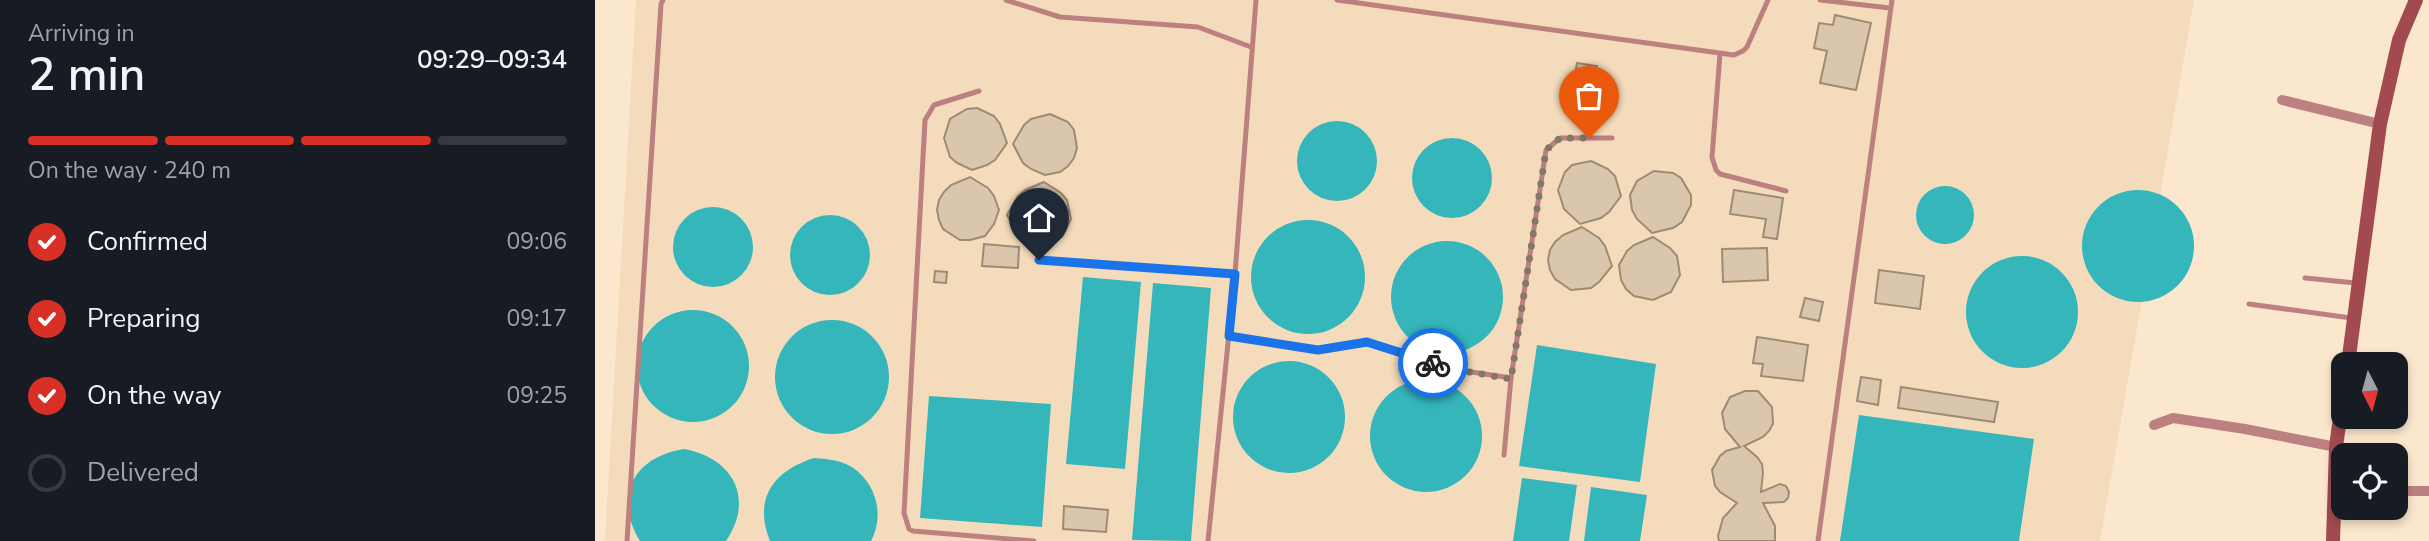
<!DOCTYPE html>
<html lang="en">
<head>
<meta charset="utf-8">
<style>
  :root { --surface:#171b24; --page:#20242c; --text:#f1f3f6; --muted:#9ea1a6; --line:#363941; --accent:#d93025 }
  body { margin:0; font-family:"Nunito Sans",sans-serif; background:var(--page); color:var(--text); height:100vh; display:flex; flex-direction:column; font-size:26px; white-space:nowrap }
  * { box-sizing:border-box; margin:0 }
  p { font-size:23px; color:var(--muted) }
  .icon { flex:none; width:38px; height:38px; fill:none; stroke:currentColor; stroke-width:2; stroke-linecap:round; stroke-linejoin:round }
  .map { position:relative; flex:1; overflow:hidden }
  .panel { display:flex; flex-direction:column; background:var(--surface); width:595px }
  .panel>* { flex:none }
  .needle { width:46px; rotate:174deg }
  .controls { position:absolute; left:1736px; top:352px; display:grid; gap:14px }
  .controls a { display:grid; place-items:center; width:77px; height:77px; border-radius:14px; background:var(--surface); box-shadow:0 4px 10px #0003; font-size:35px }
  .pin { position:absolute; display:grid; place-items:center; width:60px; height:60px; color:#fff; margin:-72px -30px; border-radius:50% 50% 50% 0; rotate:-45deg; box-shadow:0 0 7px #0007 }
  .pin .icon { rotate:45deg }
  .courier { position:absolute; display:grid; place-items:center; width:70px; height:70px; margin:-35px; border:5px solid #1a73e8; border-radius:50%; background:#fff; color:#222; box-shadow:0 2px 9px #0007 }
  .head em { font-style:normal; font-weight:600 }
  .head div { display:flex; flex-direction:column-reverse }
  .head { display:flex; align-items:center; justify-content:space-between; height:119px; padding:0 28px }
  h1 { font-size:46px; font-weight:600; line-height:52px }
  .bar { display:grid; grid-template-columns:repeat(4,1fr); gap:10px 7px; align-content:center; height:84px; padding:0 28px }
  .bar i { height:9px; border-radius:5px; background:var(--line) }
  .bar .selected { background:var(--accent) }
  .bar p { grid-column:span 4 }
  ol { padding:0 28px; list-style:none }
  li { display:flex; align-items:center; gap:21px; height:77px }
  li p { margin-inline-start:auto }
  li .icon { padding:7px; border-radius:50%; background:var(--accent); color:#fff; stroke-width:4 }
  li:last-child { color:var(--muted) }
  li i { width:38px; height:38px; border:4px solid var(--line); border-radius:50% }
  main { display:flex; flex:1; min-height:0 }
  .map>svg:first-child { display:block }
</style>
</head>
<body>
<main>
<section class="panel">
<div class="head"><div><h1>2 min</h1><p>Arriving in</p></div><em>09:29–09:34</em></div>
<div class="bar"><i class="selected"></i><i class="selected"></i><i class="selected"></i><i></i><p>On the way · 240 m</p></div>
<ol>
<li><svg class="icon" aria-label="check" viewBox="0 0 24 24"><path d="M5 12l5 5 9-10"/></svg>Confirmed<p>09:06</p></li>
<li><svg class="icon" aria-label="check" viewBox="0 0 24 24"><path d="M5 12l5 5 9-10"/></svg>Preparing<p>09:17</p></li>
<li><svg class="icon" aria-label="check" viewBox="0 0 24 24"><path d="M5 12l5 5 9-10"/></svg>On the way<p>09:25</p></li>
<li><i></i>Delivered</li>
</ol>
</section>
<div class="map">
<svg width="1834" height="541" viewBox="0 0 1834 541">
  <rect width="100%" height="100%" fill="#fbe7cd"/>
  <path fill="#f4dbbb" d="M41 0H1599L1505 541H10Z"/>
  <path fill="#34b6bb" d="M702 161a40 40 0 1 1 80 0a40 40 0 1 1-80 0Z
    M817 178a40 40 0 1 1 80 0a40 40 0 1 1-80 0Z
    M1321 215a29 29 0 1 1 58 0a29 29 0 1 1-58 0Z
    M1487 246a56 56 0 1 1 112 0a56 56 0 1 1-112 0Z
    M78 247a40 40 0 1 1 80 0a40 40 0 1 1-80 0Z
    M195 255a40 40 0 1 1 80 0a40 40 0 1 1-80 0Z
    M656 277a57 57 0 1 1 114 0a57 57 0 1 1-114 0Z
    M796 297a56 56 0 1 1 112 0a56 56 0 1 1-112 0Z
    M1371 312a56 56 0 1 1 112 0a56 56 0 1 1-112 0Z
    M488 277 546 282 530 469 471 464Z
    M558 283 616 288 596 541 537 540Z
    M42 366a56 56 0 1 1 112 0a56 56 0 1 1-112 0Z
    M180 377a57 57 0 1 1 114 0a57 57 0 1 1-114 0Z
    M942 345 1061 364 1045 482 924 466Z
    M638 417a56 56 0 1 1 112 0a56 56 0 1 1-112 0Z
    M775 436a56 56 0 1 1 112 0a56 56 0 1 1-112 0Z
    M334 396 456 404 447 527 325 518Z
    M1264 415 1439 439 1424 541H1245Z
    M89 449C138 458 160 498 131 541H45C18 497 38 457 89 449Z
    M219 458C232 459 245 460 257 467 281 483 290 515 276 541H175C158 499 178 471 219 458Z
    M927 478 982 485 974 541H918Z
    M996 487 1052 495 1045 541H989Z"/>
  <path fill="#dac6ad" stroke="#9d8b73" stroke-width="2" d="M1240 15 1276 23 1261 90 1225 83 1232 51 1219 48 1224 23 1238 25Z
    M982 63 1002 66 998 92 978 89Z
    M382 108 399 116 405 124 412 143 400 160 392 165 377 170 362 163 355 157 349 138 355 119 372 109Z
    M455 114 473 122 479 130 482 148 479 158 473 166 465 172 450 175 436 169 428 163 418 144 429 125 436 119Z
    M996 161 1013 169 1020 176 1026 196 1014 212 1006 218 985 224 969 209 963 190 970 172 977 165Z
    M1059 171 1078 173 1086 178 1096 195V205L1087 222 1078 228 1057 233 1042 219 1037 210 1035 195 1042 181Z
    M375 177 393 188 399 196 404 210 399 224 390 236 375 240H365L348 229 344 220 342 210 344 200 349 192 356 185Z
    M449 182 466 193 472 200 476 219 467 237 449 245 439 244 425 239 412 215 423 196 430 190Z
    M1139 190 1188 198 1182 239 1168 237 1171 219 1135 214Z
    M987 227 1004 238 1010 246 1017 266 1004 282 996 288 976 290 960 279 955 270 953 260 955 250 960 242 968 235Z
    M1058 237 1075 248 1082 256 1085 275 1076 292 1058 300 1039 296 1031 289 1026 280 1024 265 1032 251 1039 245Z
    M389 244 424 247 423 268 387 266Z
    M1172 248 1173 280 1128 282 1127 249Z
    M1284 270 1329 276 1325 309 1280 303Z
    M340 271 352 272 351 283 339 282Z
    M1210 298 1228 302 1224 321 1205 317Z
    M1162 337 1213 345 1208 381 1166 376 1168 364 1158 363Z
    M1266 377 1286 380 1283 405 1262 401Z
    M1306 387 1403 402 1399 422 1303 408Z
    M1150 391H1163L1177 407 1178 424 1174 431 1168 437 1149 446 1162 457 1167 464 1168 473 1166 492 1185 484 1191 486 1194 492 1193 498 1189 502 1168 503 1180 526V541H1124L1123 536 1128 518 1142 503 1125 492 1120 486 1117 470 1125 456 1131 451 1145 447 1130 429 1127 413 1135 397Z
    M469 506 513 510 511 532 468 529Z"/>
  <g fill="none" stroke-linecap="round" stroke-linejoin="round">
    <path stroke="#bd8081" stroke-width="5" d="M411 0 465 17 603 27 656 47
      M742 0 1139 55 1148 51 1152 47 1173 0
      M1225 0 1295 8
      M1125 54 1117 157 1121 170 1125 174 1191 191
      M384 91 339 105 330 120 309 513 314 529 318 531 439 541
      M444 260 640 274
      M1710 278 1761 283
      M1654 304 1756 318
      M634 336 723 350 772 342 857 369 916 378 909 455
      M916 378 951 150 965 138H1017
      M32 541 66 4 68 0
      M613 541 640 274 661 0
      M1223 541 1297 0"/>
    <path stroke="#bd8081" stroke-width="10" d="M1687 100 1785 124
      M1559 425 1578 418 1650 429 1741 447
      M1801 491H1834"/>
    <path stroke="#a14b50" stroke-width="14" d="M1753 364 1785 124 1804 40 1821 0
      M1738 541 1741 447 1748 395"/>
  </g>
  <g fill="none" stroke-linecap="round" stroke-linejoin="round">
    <path stroke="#837767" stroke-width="7" stroke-dasharray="0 12.6" d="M838 363 857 369 916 379 951 150 965 138H994"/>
    <path stroke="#1a73e8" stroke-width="9" d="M444 260 640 274 634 336 723 350 772 342 838 363"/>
  </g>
</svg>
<div class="controls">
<a><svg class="needle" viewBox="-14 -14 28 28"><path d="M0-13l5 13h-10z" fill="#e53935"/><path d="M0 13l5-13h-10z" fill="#9ea1a6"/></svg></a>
<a><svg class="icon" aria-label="locate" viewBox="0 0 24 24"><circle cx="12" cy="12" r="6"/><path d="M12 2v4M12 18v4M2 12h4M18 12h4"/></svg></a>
</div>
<div class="pin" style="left:994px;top:138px;background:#ea580c"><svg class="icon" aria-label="bag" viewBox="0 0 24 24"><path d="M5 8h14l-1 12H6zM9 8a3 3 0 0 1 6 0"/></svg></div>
<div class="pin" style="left:444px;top:260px;background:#1f2937"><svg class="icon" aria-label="home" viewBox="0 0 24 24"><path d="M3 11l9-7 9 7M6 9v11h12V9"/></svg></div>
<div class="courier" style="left:838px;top:363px"><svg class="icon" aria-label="bike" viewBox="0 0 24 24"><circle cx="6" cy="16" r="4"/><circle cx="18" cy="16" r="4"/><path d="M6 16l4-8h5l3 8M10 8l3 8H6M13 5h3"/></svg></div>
</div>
</main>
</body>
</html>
